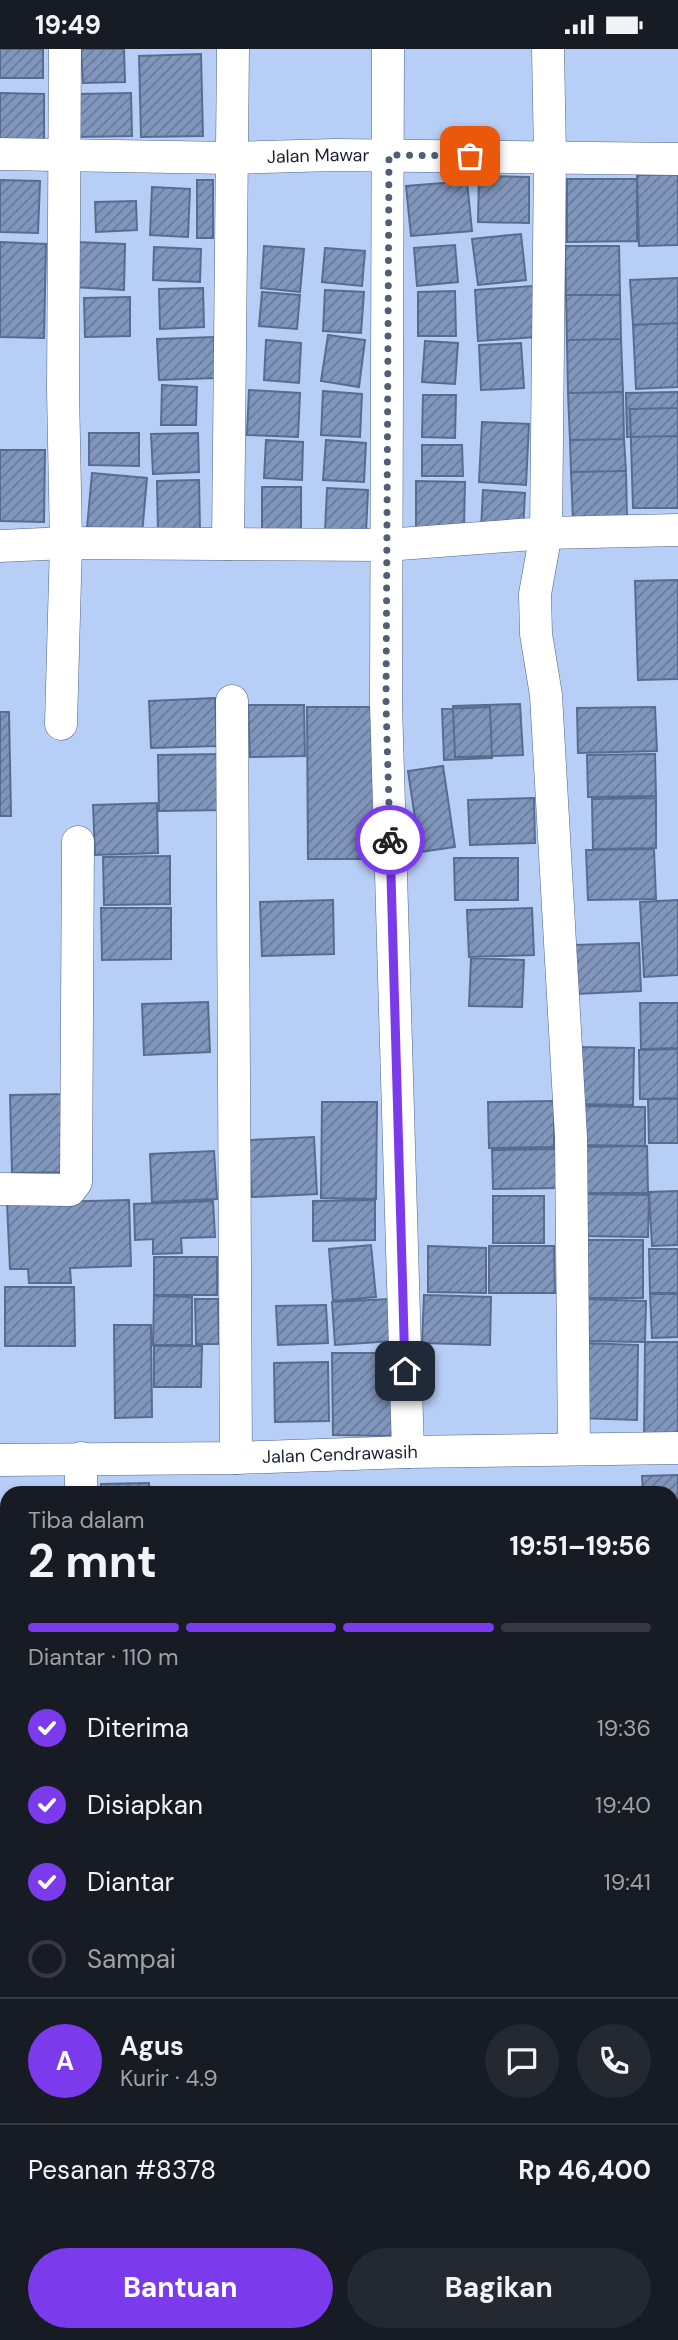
<!DOCTYPE html>
<html lang="id">
<head>
<meta charset="utf-8">
<style>
  :root { --surface:#171b24; --page:#242831; --text:#f1f3f6; --muted:#9ea1a6; --line:#363941; --accent:#7c3aed }
  body { margin:0; font-family:"DM Sans",sans-serif; background:var(--page); color:var(--text); height:100vh; display:flex; flex-direction:column; font-size:26px; white-space:nowrap }
  * { box-sizing:border-box; margin:0 }
  p { font-size:23px; color:var(--muted) }
  .icon { flex:none; width:38px; height:38px; fill:none; stroke:currentColor; stroke-width:2; stroke-linecap:round; stroke-linejoin:round }
  .map { position:relative; flex:1; overflow:hidden }
  .side { position:absolute; left:0px; top:1437px; width:679px; height:856px; display:flex; flex-direction:column; background:var(--surface); border-radius:21px 21px 0 0; box-shadow:0 4px 10px #0003 }
  .side>* { flex:none }
  .pin { position:absolute; display:grid; place-items:center; width:60px; height:60px; color:#fff; margin:-30px; border-radius:14px; box-shadow:0 4px 10px #0006 }
  .courier { position:absolute; display:grid; place-items:center; width:70px; height:70px; margin:-35px; border:5px solid #7c3aed; border-radius:50%; background:#fff; color:#222; box-shadow:0 2px 9px #0007 }
  .overview em { font-style:normal; font-weight:700 }
  .overview div { display:flex; flex-direction:column-reverse }
  .overview { display:flex; align-items:center; justify-content:space-between; height:119px; padding:0 28px }
  h1 { font-size:46px; font-weight:700; line-height:52px }
  .bar { display:grid; grid-template-columns:repeat(4,1fr); gap:10px 7px; align-content:center; height:84px; padding:0 28px }
  .bar i { height:9px; border-radius:5px; background:var(--line) }
  .bar .selected { background:var(--accent) }
  .bar p { grid-column:span 4 }
  .line { display:flex; align-items:center; gap:18px; padding:0 28px; border-top:2px solid var(--line) }
  .line div { flex:1 }
  .round { display:grid; place-items:center; flex:none; width:74px; height:74px; border-radius:37px; background:var(--page) }
  ol { padding:0 28px; list-style:none }
  li { display:flex; align-items:center; gap:21px; height:77px }
  li p { margin-inline-start:auto }
  li .icon { padding:7px; border-radius:50%; background:var(--accent); color:#fff; stroke-width:4 }
  li:last-child { color:var(--muted) }
  li i { width:38px; height:38px; border:4px solid var(--line); border-radius:50% }
  .button { display:flex; gap:14px; margin-top:auto; padding:14px 28px }
  .button a { flex:1; height:80px; border-radius:42px; background:var(--accent); color:#fff; font-size:28px; font-weight:700; line-height:80px; text-align:center }
  .button a+a { background:var(--page); color:var(--text) }
  .status { display:flex; justify-content:space-between; align-items:center; height:49px; padding:0 35px; background:var(--surface); direction:ltr }
  .status svg { height:19px; fill:currentColor }
  .map>svg:first-child { display:block }
</style>
</head>
<body>
<div class="status"><b>19:49</b><svg viewBox="0 0 49 12"><path d="M0 12V9h3v3zM5 12V6h3v6zM10 12V3h3v9zM15 12V0h3v12zM26 1h20v11H26zM47 4h2v5h-2z"/></svg></div>
<div class="map">
<svg width="678" height="2291" viewBox="0 0 678 2291">
  <defs>
    <pattern id="building-hatch" width="6" height="6" patternUnits="userSpaceOnUse" patternTransform="scale(1.75)"><rect width="6" height="6" fill="#8196bc"/><path d="M-1 1l2-2M0 6l6-6M5 7l2-2" fill="none" stroke="#697a99"/></pattern>
  </defs>
  <rect width="100%" height="100%" fill="#b7cef6"/>
  <path fill="#a9c3f1" d="M406 2286H589V2291H406Z"/>
  <path fill="url(#building-hatch)" stroke="#586c90" stroke-width="2" d="M0 0H43V29H0Z
    M81 0H124L125 33 83 34Z
    M201 5 203 87 141 88 139 7Z
    M0 44 44 45V98H0Z
    M131 44 132 87 78 88 77 45Z
    M678 125V196L639 197 637 126Z
    M479 127 529 128V174L478 173Z
    M567 130H637V192L567 193Z
    M0 131 40 132 38 184 0 183Z
    M197 131H213V189H197Z
    M467 132 472 182 411 187 406 137Z
    M152 138 190 140 188 188 150 186Z
    M136 152 137 181 96 183 95 153Z
    M521 185 526 231 478 236 472 190Z
    M0 193 46 195 44 289 0 288Z
    M75 193 125 195 124 241 73 238Z
    M455 196 458 233 417 237 414 199Z
    M264 197 304 200 300 243 261 239Z
    M565 197H619L620 246H566Z
    M154 198 201 200 200 233 153 231Z
    M325 199 365 202 362 237 322 233Z
    M678 229V274L633 276 630 231Z
    M533 237 536 288 478 292 475 241Z
    M203 239 204 278 160 280 159 240Z
    M325 241 364 243 361 284 323 282Z
    M455 242 456 287H418V243Z
    M262 243 300 246 297 280 259 277Z
    M566 246H620L621 290 567 291Z
    M130 248V287L85 288 84 249Z
    M678 274V338L636 340 633 276Z
    M328 286 365 291 359 338 321 332Z
    M214 288 216 329 159 331 157 290Z
    M621 290 623 343 568 344 567 291Z
    M266 291 301 294 299 334 264 331Z
    M425 292 458 294 455 335 422 333Z
    M521 294 524 339 481 341 479 296Z
    M162 336 197 338 196 376H161Z
    M249 341 300 344 298 388 247 386Z
    M323 342 362 345 360 388 321 386Z
    M623 343 624 390 570 391 568 344Z
    M678 343V387L627 388 626 344Z
    M423 346H456L455 389 422 388Z
    M678 359V459H633L630 360Z
    M482 373 529 375 526 436 479 433Z
    M89 384H139V417L89 416Z
    M198 384 199 423 153 425 151 385Z
    M624 390 626 422 571 423 570 391Z
    M266 391 303 393 302 431 264 429Z
    M326 391 366 394 364 433 323 431Z
    M422 396H462L463 427H422Z
    M0 401H45L44 473 0 472Z
    M626 422 627 472H573L571 423Z
    M92 424 147 429 142 485 87 479Z
    M199 431 200 482 158 483 157 432Z
    M416 432 465 433 464 479 416 478Z
    M262 438H301V480H262Z
    M327 439 368 441 366 484 325 482Z
    M483 441 525 444 523 482 481 480Z
    M678 531V630L638 631 635 532Z
    M215 649 217 697 151 699 149 652Z
    M520 655 523 706 455 708 453 657Z
    M248 656H304L305 707 250 708Z
    M307 658H374L375 810H308Z
    M490 658 492 709 444 711 442 660Z
    M655 658 657 702 578 704 577 659Z
    M0 663H9L11 767H0Z
    M223 705 224 761 159 762 158 706Z
    M655 705 656 747 588 748 587 706Z
    M443 717 455 798 420 803 408 722Z
    M534 749 535 794 470 796 468 751Z
    M656 749V799L593 800 592 750Z
    M157 754 158 804 95 806 93 756Z
    M654 800 656 850 588 851 586 801Z
    M170 807V855L104 856 103 808Z
    M454 809H518V851H455Z
    M333 851 334 905 262 907 260 853Z
    M678 851V926L644 928 640 853Z
    M101 859H171V910L102 911Z
    M532 859 534 906 469 908 467 861Z
    M639 894 641 942 576 945 574 896Z
    M471 909 524 911 522 958 469 957Z
    M208 953 210 1003 144 1006 142 955Z
    M640 954H678V999L641 1000Z
    M577 998 634 999 633 1056 577 1055Z
    M678 1000V1049L640 1050 639 1001Z
    M70 1045 71 1123 12 1124 10 1046Z
    M648 1050H678V1094H649Z
    M554 1052V1098L489 1099 488 1053Z
    M322 1053H377L376 1150 321 1149Z
    M575 1057 645 1058V1097L575 1096Z
    M314 1088 317 1145 252 1148 248 1091Z
    M647 1097 648 1144H576V1098Z
    M558 1100V1139L493 1140 492 1101Z
    M214 1102 217 1150 152 1153 150 1105Z
    M678 1142V1196L652 1197 649 1143Z
    M579 1145 649 1146 648 1188 579 1187Z
    M493 1147H544V1194H493Z
    M129 1151 131 1217 70 1219 71 1234H29L28 1220H10L7 1154Z
    M375 1151V1191L313 1192V1152Z
    M213 1152 215 1188 181 1189 182 1204 153 1205V1190L135 1191 134 1155Z
    M581 1191H643V1249H580Z
    M371 1196 376 1248 333 1252 329 1200Z
    M428 1197 486 1199V1244L428 1243Z
    M489 1197H554L555 1244H489Z
    M649 1200H678V1244H650Z
    M154 1208H217V1246H154Z
    M5 1238H74L75 1297H5Z
    M650 1245H678V1288L652 1289Z
    M424 1246 491 1248 490 1296 422 1294Z
    M154 1247 192 1248V1296H153Z
    M195 1250H218L219 1295H196Z
    M390 1250 393 1292 335 1296 332 1253Z
    M583 1250 646 1252 645 1293 582 1292Z
    M326 1256 328 1294 278 1296 276 1257Z
    M114 1276H151L152 1368 115 1369Z
    M645 1293H678V1393L644 1392Z
    M580 1294 638 1296 637 1371 579 1369Z
    M154 1297H202L201 1338H154Z
    M332 1304H393L394 1387 333 1386Z
    M328 1313 329 1372 275 1373 274 1314Z
    M678 1426V1526H672V1444H643L642 1427Z
    M149 1434 150 1444H101V1435Z
    M0 1467H7V1532L0 1531Z
    M0 1533H7V1578L0 1577Z
    M0 1644H5V1683H0Z
    M0 1826H7V1871H0Z
    M0 1874H7V1925H0Z
    M103 2286H143V2291L103 2289Z
    M158 2286H202V2291H158Z
    M464 2286H552V2291H464Z"/>
  <g fill="none" stroke-linecap="round" stroke-linejoin="round">
    <g stroke="#516488" stroke-width="33">
      <g id="minor">
        <path d="M388 0 386 655 408 1403"/>
        <path d="M548 0 550 107 546 484 535 545 536 585 546 646 571 1088 574 1399"/>
        <path id="s1" d="M0 105 230 109 335 106 678 110"/>
        <path d="M228 495 233 0"/>
        <path d="M0 497 66 494 386 496 546 484 678 481"/>
        <path d="M232 652 236 1409"/>
        <path d="M61 675 66 494 63 341 65 0"/>
        <path d="M0 1140 70 1141 76 1133 78 793"/>
        <path d="M81 1409V1444"/>
        <path id="s2" d="M0 1411 236 1409 408 1403 678 1399"/>
        <path d="M0 2168H3"/>
        <path d="M616 2286V2291"/>
      </g>
    </g>
    <use href="#minor" stroke="#fff" stroke-width="32"/>
  </g>
  <g fill="none" stroke-linecap="round" stroke-linejoin="round">
    <path stroke="#515e76" stroke-width="7" stroke-dasharray="0 12.6" d="M390 791 386 655 389 106 470 107"/>
    <path stroke="#7c3aed" stroke-width="9" d="M390 791 405 1322"/>
  </g>
  <g text-anchor="middle" dominant-baseline="central" stroke-width="7" stroke-linejoin="round" paint-order="stroke">
    <g font-size="18" fill="#1a2231" stroke="#c9dbfb">
      <text stroke="none"><textPath href="#s1" startOffset="318">Jalan Mawar</textPath></text>
      <text stroke="none"><textPath href="#s2" startOffset="340">Jalan Cendrawasih</textPath></text>
    </g>
  </g>
</svg>
<div class="pin" style="left:470px;top:107px;background:#ea580c"><svg class="icon" aria-label="bag" viewBox="0 0 24 24"><path d="M5 8h14l-1 12H6zM9 8a3 3 0 0 1 6 0"/></svg></div>
<div class="pin" style="left:405px;top:1322px;background:#1f2937"><svg class="icon" aria-label="home" viewBox="0 0 24 24"><path d="M3 11l9-7 9 7M6 9v11h12V9"/></svg></div>
<div class="courier" style="left:390px;top:791px"><svg class="icon" aria-label="bike" viewBox="0 0 24 24"><circle cx="6" cy="16" r="4"/><circle cx="18" cy="16" r="4"/><path d="M6 16l4-8h5l3 8M10 8l3 8H6M13 5h3"/></svg></div>
<section class="side">
<div class="overview"><div><h1>2 mnt</h1><p>Tiba dalam</p></div><em>19:51–19:56</em></div>
<div class="bar"><i class="selected"></i><i class="selected"></i><i class="selected"></i><i></i><p>Diantar · 110 m</p></div>
<ol>
<li><svg class="icon" aria-label="check" viewBox="0 0 24 24"><path d="M5 12l5 5 9-10"/></svg>Diterima<p>19:36</p></li>
<li><svg class="icon" aria-label="check" viewBox="0 0 24 24"><path d="M5 12l5 5 9-10"/></svg>Disiapkan<p>19:40</p></li>
<li><svg class="icon" aria-label="check" viewBox="0 0 24 24"><path d="M5 12l5 5 9-10"/></svg>Diantar<p>19:41</p></li>
<li><i></i>Sampai</li>
</ol>
<div class="line" style="height:126px"><b class="round" style="background:var(--accent);color:#fff">A</b><div><b>Agus</b><p>Kurir · 4.9</p></div><a class="round"><svg class="icon" aria-label="chat" viewBox="0 0 24 24"><path d="M4 5h16v11H9l-5 4z"/></svg></a><a class="round"><svg class="icon" aria-label="phone" viewBox="0 0 24 24"><path d="M5 4h4l2 5-3 2q2 4 5 5l2-3 5 2v4C11 20 4 13 5 4z"/></svg></a></div>
<div class="line" style="height:91px"><div>Pesanan #8378</div><b>Rp 46,400</b></div>
<div class="button"><a>Bantuan</a><a>Bagikan</a></div>
</section>
</div>
</body>
</html>
